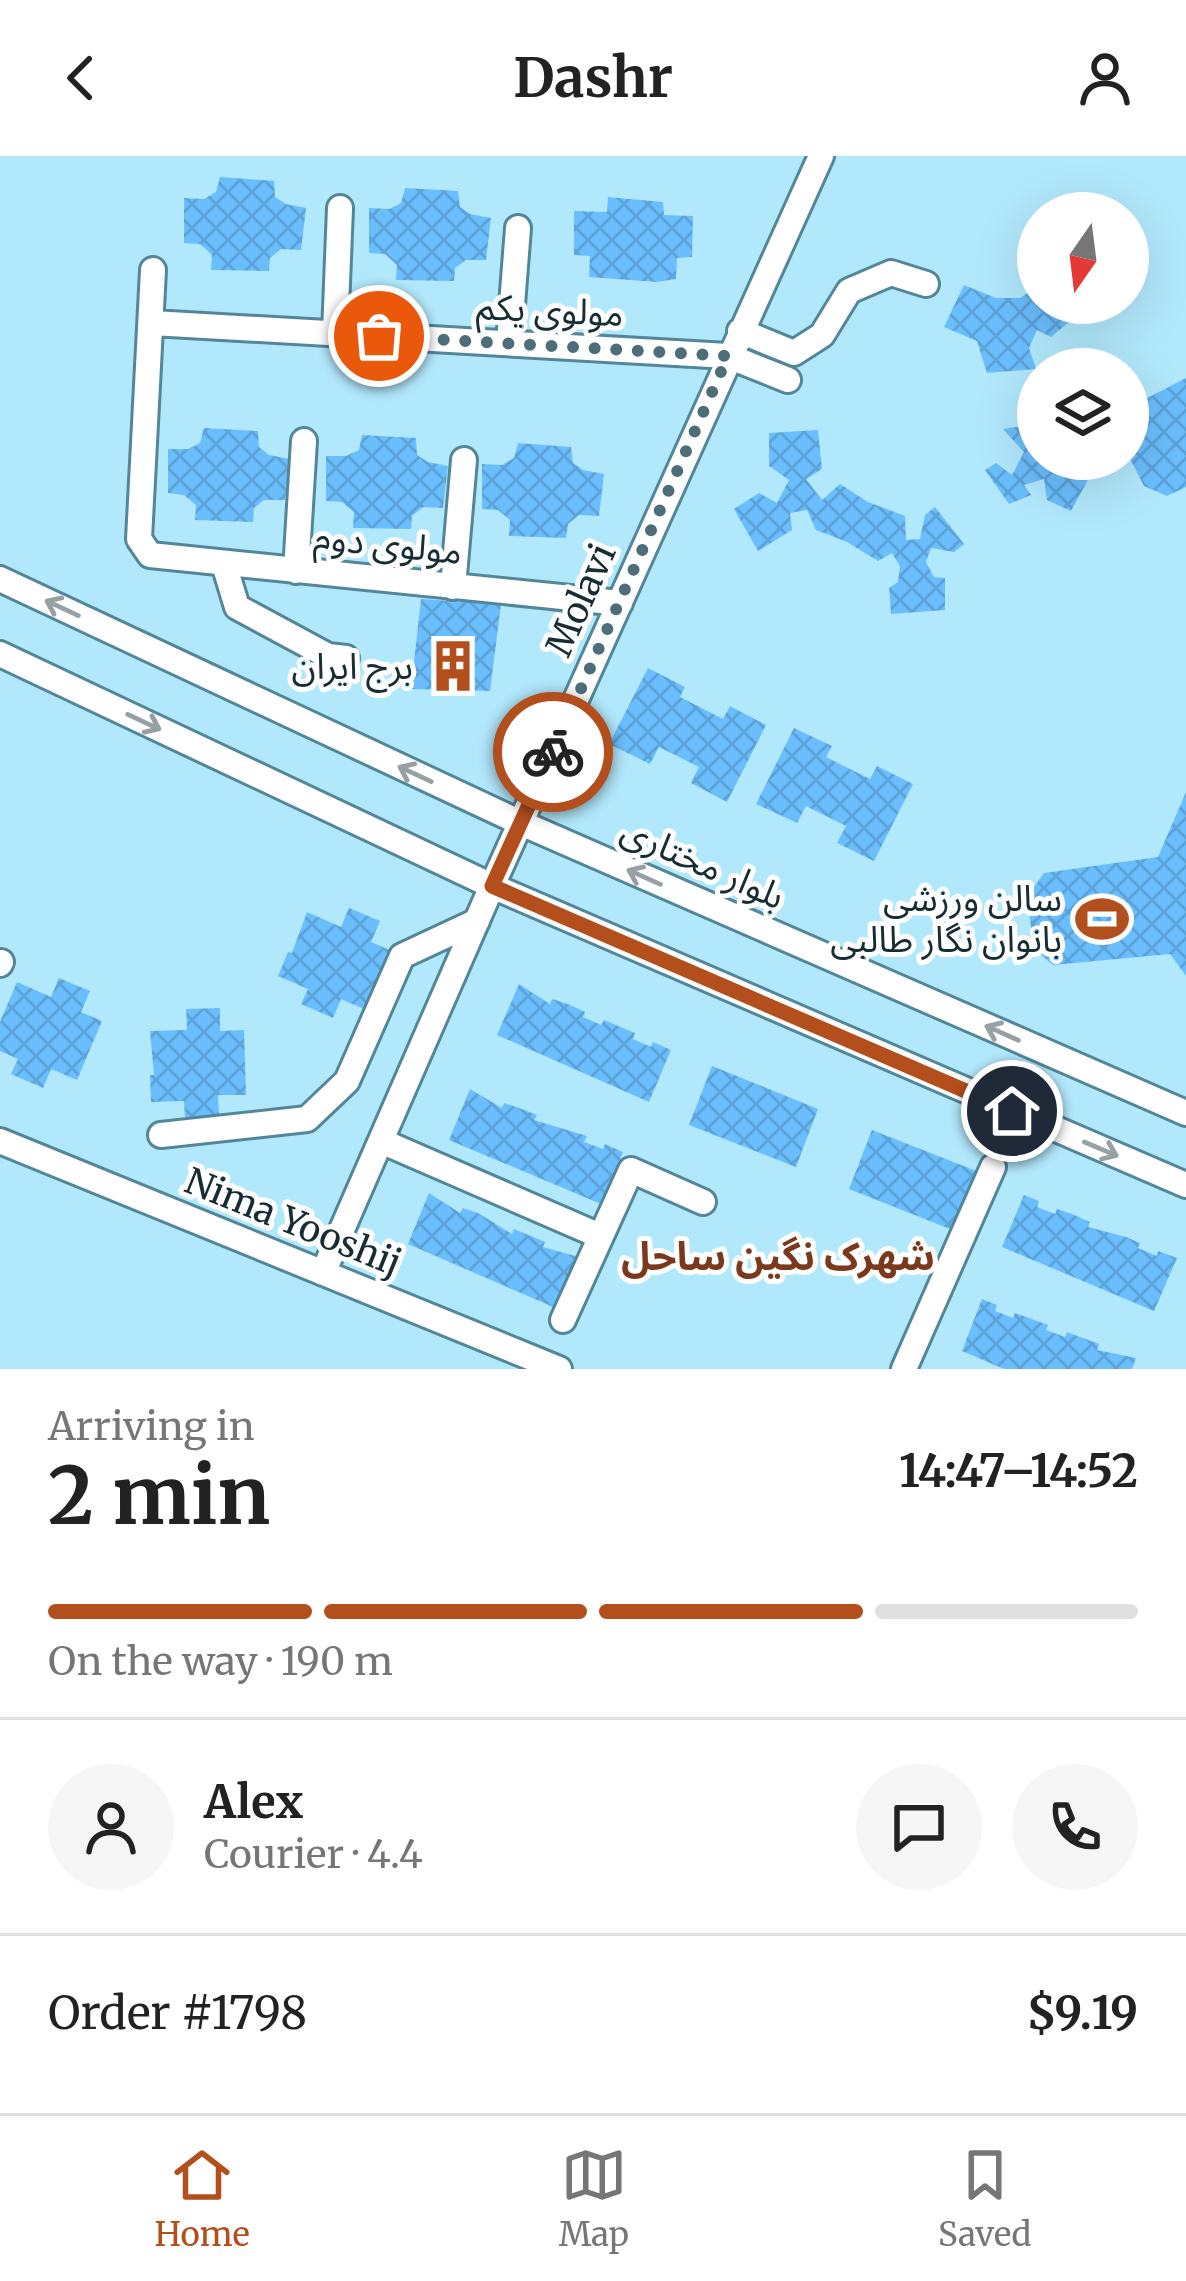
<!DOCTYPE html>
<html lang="en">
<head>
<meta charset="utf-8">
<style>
  :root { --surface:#fff; --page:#f6f6f6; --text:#222; --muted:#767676; --line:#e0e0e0; --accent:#b34e1d }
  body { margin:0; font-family:Merriweather,"Noto Sans Arabic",serif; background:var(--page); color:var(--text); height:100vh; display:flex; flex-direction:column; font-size:45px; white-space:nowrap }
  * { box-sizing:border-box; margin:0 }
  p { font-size:39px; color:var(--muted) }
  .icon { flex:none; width:66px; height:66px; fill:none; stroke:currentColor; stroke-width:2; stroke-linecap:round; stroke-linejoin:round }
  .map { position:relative; height:1213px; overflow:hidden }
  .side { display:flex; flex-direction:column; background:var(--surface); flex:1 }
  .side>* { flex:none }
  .needle { width:78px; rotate:194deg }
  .tools { position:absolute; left:1017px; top:36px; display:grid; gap:24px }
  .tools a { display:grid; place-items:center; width:132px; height:132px; border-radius:50%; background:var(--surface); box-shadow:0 12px 48px #0002; font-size:60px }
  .pin { position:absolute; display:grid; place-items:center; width:102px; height:102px; color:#fff; margin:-51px; border:6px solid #fff; border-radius:50%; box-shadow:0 3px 12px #0007 }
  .courier { position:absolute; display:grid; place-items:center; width:120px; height:120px; margin:-60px; border:9px solid #b34e1d; border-radius:50%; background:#fff; color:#222; box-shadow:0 3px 15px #0007 }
  .head em { font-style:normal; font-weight:700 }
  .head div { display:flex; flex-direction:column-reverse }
  .head { display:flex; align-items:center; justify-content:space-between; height:204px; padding:0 48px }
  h1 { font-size:78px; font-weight:700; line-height:90px }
  .bar { display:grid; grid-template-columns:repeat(4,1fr); gap:18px 12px; align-content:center; height:144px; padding:0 48px }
  .bar i { height:15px; border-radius:9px; background:var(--line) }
  .bar .current { background:var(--accent) }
  .bar p { grid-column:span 4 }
  .line { display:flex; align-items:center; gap:30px; padding:0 48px; border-top:3px solid var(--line) }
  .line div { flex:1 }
  .round { display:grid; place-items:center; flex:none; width:126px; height:126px; border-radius:63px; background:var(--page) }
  header { display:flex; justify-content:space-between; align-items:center; height:156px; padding:0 48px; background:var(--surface); font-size:54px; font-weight:700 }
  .dock { display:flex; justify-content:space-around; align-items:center; height:168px; border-top:3px solid var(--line); background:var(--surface); font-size:33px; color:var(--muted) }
  .dock a { display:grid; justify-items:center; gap:6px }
  .dock .current { color:var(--accent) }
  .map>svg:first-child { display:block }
</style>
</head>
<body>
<header><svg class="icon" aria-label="back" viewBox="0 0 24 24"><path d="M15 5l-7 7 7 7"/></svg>Dashr<svg class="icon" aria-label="person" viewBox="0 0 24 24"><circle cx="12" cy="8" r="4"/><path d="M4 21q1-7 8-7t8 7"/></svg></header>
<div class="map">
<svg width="1186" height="1213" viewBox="0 0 1186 1213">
  <defs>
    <pattern id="building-cross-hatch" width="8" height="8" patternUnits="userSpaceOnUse" patternTransform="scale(3)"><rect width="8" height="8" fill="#6abefd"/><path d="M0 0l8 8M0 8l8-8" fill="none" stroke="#5ba3d9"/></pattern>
  </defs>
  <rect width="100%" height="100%" fill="#b2e8fc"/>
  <path fill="url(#building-cross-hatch)" d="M220 21 274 25 275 41 286 48 306 52 301 94 281 93 270 102 269 115 211 114 212 99 200 88 184 87V42L204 43 216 36Z
    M405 32 458 35 460 51 470 58 491 62 486 104H466L455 112 454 125 396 124 397 109 385 98 369 97V52L389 53 401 47Z
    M608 41 663 46 664 59 693 60 692 101 677 102 676 123 657 126 589 121 590 100 574 99V55L607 56Z
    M964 129 996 142H1020L1038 130V147H1073L1080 157 1051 181 1037 174 1029 192 1036 213 987 217 977 185 944 171Z
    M1186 222V331L1167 340 1144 330 1128 299V252Z
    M1038 268V303H1055L1058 313 1095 311 1071 355 1047 344 1044 323 1024 329 1031 339 1009 348 985 314 996 307 1012 319 1024 296 1003 273Z
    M204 272 258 275 259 291 269 299 290 303 285 344H264L254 352 253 366 195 364 196 349 184 339 168 337V293H188L200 287Z
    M818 274 822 313 806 323 822 344 840 328 868 346 905 360 906 384 920 383 925 359 935 351 964 388 954 396 931 392 926 406 934 421 945 422V454L891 458 889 432 898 426 900 410 892 397 878 405 847 386 816 374 807 354 790 357 792 374 758 395 734 353 759 337 777 347 789 324 769 310V277Z
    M362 279 416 282 417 299 428 306 448 310 443 352 423 351 412 360 411 373 353 372 354 356 342 346 326 345V300H346L359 294Z
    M518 287 571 291 573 307 583 314 604 318 599 360 579 359 568 368 566 382 509 380 510 364 498 354 482 353V308L502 309 514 302Z
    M421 443 501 448 490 535 411 533Z
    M648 512 685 531 680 541 723 563 730 550 766 569 727 646 691 627 699 611 659 591 650 608 609 588Z
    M794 572 832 590 826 601 870 623 877 610 913 628 874 705 837 687 846 670 806 650 797 667 756 648Z
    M1186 636V820L1170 798 1053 809 1034 793 1027 741 1044 717 1158 701Z
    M349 752 380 765 371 786 392 795 366 854 341 843 333 862 301 848 308 833 278 820 288 796 292 797 307 756 341 771Z
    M59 822 90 835 81 856 102 865 77 924 51 913 43 932 11 918 18 903 0 895V866L17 826 51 841Z
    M519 828 550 848 552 843 568 848 585 856 583 861 601 869 604 864 635 877 633 883 651 891 653 886 671 894 649 946 497 879Z
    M220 852V875L244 874 246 939H218L219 960 185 961 184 945 151 946 150 919H154L150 875 187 874 186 853Z
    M712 910 818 953 796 1011 689 969Z
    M470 933 502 952 504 947 519 952 537 959 534 964 587 980 584 986 603 993 605 988 623 996 601 1048 449 984Z
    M872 974 979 1016 955 1075 849 1033Z
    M429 1037 460 1057 463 1052 478 1057 512 1078 514 1073 545 1086 543 1091 582 1102 560 1154 408 1088Z
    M1024 1039 1039 1045 1037 1051 1055 1058 1057 1053 1072 1058 1090 1066 1088 1071 1126 1081 1140 1087 1138 1092 1157 1100 1158 1095 1177 1102 1154 1155 1002 1091Z
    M982 1143 997 1149 995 1155 1013 1162 1015 1157 1048 1169 1046 1174 1065 1181 1067 1176 1099 1188 1097 1194 1136 1202 1132 1213H1004L962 1195Z"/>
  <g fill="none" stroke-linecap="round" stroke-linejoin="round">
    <g stroke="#548699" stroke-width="30">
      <path id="minor" d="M153 114 139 383 150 399 620 447
        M152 167 728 200 788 224
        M740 175 794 197 822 179 849 135 891 117 926 128
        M335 178 340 52
        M509 187 518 72
        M224 408 237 451 328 500 346 502
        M296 415 304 285
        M0 423 521 667 1186 957
        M453 431 464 304
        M0 498 492 730 1186 1029
        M0 808 1 806
        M161 979 307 963 347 925 402 800 477 765
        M0 985 559 1213
        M381 985 600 1080
        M323 1117 492 730 821 0
        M563 1164 631 1014 703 1046
        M904 1213 993 1011"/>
    </g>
    <use href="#minor" stroke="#fff" stroke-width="24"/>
  </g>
  <defs><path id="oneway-shaft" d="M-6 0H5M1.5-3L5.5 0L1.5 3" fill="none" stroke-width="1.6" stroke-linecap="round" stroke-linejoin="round" transform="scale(3)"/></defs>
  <g stroke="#97a0a3">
    <use href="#oneway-shaft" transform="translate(62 452) rotate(-155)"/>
    <use href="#oneway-shaft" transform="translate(144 566) rotate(25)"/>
    <use href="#oneway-shaft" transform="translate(415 618) rotate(-155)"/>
    <use href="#oneway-shaft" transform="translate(644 721) rotate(-156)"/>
    <use href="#oneway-shaft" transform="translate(1002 877) rotate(-156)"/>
    <use href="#oneway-shaft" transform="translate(1101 993) rotate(23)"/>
  </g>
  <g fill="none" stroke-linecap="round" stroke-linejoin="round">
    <path stroke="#4d6e79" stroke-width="12" stroke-dasharray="0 21.6" d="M379 180 728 200 553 596"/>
    <path stroke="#b34e1d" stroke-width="15" d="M553 596 492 730 1012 955"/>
  </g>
  <defs>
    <g id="building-bare" transform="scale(4.14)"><path d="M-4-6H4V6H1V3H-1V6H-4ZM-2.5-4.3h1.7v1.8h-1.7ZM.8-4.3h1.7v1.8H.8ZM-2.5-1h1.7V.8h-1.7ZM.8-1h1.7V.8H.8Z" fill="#b34e1d" stroke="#fff" stroke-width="2.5" paint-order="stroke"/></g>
    <g id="stadium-bare" transform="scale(4.14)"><path d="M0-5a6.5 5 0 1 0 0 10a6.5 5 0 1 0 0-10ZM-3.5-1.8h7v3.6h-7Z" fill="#b34e1d" stroke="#fff" stroke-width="2.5" paint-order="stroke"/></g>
  </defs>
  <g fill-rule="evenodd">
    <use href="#building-bare" x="453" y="510"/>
    <use href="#stadium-bare" x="1102" y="763"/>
  </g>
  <g text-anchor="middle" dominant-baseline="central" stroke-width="10" stroke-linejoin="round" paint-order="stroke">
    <g font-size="36" fill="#172c33" stroke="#fff">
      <text transform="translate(550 154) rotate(3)">مولوی یکم</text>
      <text transform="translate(388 388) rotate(6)">مولوی دوم</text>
      <text transform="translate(581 444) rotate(-66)">Molavi</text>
      <text transform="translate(703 707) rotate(24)">بلوار مختاری</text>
      <text transform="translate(293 1066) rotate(22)">Nima Yooshij</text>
    </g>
    <g font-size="36" fill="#172c33" stroke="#fff" text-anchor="end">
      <text x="413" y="510">برج ایران</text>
      <text x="1062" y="742">سالن ورزشی<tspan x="1062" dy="41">بانوان نگار طالبی</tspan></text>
    </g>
    <g font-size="39" font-weight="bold" fill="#7a391c" stroke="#fff">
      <text x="778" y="1100">شهرک نگین ساحل</text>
    </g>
  </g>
</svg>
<div class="tools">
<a><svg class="needle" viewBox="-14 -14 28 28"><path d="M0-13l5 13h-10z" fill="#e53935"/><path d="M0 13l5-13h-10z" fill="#767676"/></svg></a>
<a><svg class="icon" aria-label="layers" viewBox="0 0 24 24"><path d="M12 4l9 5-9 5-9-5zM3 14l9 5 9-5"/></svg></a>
</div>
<div class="pin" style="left:379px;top:180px;background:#ea580c"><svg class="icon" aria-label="bag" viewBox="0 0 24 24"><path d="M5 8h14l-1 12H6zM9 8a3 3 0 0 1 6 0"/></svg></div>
<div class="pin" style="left:1012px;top:955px;background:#1f2937"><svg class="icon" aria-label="home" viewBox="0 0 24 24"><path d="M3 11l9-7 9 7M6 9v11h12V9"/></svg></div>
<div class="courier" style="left:553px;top:596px"><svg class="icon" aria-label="bike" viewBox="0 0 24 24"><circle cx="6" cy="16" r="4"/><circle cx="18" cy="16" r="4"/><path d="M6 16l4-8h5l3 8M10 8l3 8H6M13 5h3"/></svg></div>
</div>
<section class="side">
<div class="head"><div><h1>2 min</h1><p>Arriving in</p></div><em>14:47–14:52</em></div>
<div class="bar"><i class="current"></i><i class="current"></i><i class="current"></i><i></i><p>On the way · 190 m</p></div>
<div class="line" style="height:216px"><a class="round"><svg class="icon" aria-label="person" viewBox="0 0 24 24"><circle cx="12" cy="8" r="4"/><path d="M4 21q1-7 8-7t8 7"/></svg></a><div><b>Alex</b><p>Courier · 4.4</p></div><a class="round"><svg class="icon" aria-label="chat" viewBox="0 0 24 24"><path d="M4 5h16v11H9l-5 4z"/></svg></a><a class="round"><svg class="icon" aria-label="phone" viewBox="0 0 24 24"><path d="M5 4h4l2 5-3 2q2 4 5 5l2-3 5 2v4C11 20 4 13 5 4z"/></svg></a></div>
<div class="line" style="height:156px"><div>Order #1798</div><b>$9.19</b></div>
</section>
<nav class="dock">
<a class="current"><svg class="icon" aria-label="home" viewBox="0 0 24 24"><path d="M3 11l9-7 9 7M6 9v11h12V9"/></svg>Home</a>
<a><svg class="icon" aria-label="map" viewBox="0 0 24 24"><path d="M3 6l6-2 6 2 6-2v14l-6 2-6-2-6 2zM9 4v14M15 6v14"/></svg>Map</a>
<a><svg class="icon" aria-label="saved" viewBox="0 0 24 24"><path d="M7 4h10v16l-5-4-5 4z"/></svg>Saved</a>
</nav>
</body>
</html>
